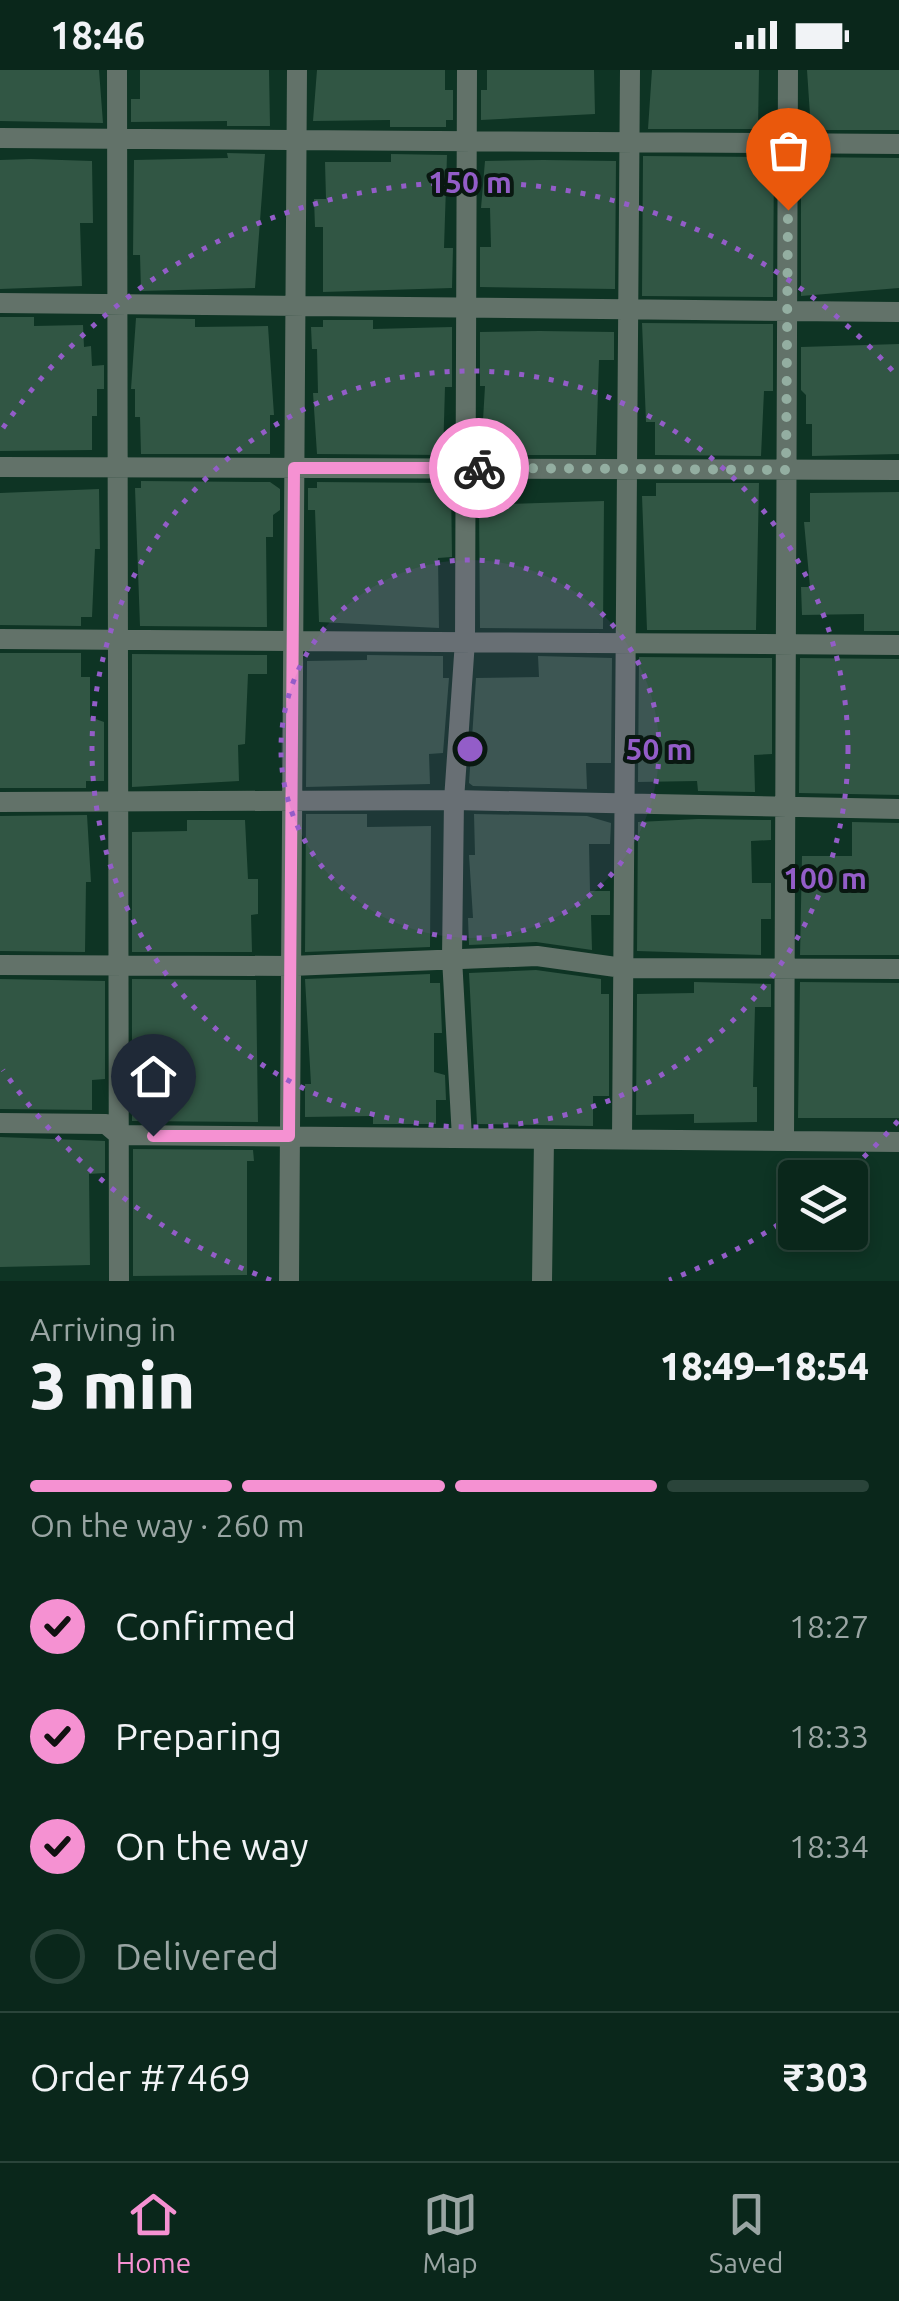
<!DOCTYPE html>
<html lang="en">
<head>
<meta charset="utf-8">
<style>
  :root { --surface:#0a271b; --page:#132f24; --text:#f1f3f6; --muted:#99a5a3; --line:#2a443a; --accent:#f591d2 }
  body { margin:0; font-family:Ubuntu,sans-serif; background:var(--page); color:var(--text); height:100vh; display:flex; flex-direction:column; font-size:38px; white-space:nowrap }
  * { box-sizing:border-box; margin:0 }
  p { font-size:32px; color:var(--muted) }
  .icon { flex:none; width:55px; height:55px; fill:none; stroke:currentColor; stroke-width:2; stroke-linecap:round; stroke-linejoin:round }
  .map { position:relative; height:1211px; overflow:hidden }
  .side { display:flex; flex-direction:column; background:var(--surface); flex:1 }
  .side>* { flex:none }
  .controls { position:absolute; left:778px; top:1090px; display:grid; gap:20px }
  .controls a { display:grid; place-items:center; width:90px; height:90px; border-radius:10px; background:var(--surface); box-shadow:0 5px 15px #0003,0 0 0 2px var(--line); font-size:50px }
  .pin { position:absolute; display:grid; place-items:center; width:85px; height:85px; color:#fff; margin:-102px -42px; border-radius:50% 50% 50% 0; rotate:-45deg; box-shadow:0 0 10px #0007 }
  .pin .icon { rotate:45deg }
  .courier { position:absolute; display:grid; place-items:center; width:100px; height:100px; margin:-50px; border:8px solid #f591d2; border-radius:50%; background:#fff; color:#222; box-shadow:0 2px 12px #0007 }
  .headline em { font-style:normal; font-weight:800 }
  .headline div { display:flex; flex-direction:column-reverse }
  .headline { display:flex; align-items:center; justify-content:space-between; height:170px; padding:0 30px }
  h1 { font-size:65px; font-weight:800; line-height:75px }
  .bar { display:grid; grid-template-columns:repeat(4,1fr); gap:15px 10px; align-content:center; height:120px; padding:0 30px }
  .bar i { height:12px; border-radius:8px; background:var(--line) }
  .bar .selected { background:var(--accent) }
  .bar p { grid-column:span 4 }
  .line { display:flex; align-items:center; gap:25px; padding:0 30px; border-top:2px solid var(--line) }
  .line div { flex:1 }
  ol { padding:0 30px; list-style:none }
  li { display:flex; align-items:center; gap:30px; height:110px }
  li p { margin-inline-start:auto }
  li .icon { padding:10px; border-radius:50%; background:var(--accent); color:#111; stroke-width:4 }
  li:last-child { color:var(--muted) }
  li i { width:55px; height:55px; border:5px solid var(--line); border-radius:50% }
  .status { display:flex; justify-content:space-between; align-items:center; height:70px; padding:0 50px; background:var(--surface); direction:ltr }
  .status svg { height:28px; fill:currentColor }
  .menu { display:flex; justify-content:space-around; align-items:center; height:140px; border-top:2px solid var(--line); background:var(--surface); font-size:28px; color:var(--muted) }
  .menu a { display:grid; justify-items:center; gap:5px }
  .menu .selected { color:var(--accent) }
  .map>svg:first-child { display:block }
</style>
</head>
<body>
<div class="status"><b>18:46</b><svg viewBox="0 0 49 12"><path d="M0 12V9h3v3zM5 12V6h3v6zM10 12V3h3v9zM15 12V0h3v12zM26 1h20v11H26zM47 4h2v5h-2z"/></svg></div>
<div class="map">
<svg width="899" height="1211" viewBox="0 0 899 1211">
  <rect width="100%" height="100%" fill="#0e3424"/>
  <path fill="#315644" d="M0 0H99L103 53 0 51Z
    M140 0H269L270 56H227V51L131 52V29H140Z
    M317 0H445V20H453V50H446V57H390V50L313 51Z
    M487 0H594L595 44 481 50V20H487Z
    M652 0H759L758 59H648Z
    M807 0H899V60H811Z
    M227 83 265 84 255 218 141 221 140 185H133L134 90 228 88Z
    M391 84 447 85 444 178H453L452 218 323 222V157H315L314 129H326L325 92H391Z
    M643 86 774 87 773 227 642 226Z
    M801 87 899 88V218L801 226Z
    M31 89 92 91 93 153H80L82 216 0 219V90Z
    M543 90 616 91 615 219 480 217V177H491L490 138H481L485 91Z
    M0 247H34V256L83 255 84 277 91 276 92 296 104 295V319H97V346H92V380L0 381Z
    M136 248 195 249V257L268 256 274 345H270V384H141L140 347H135V319H131Z
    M323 250H373V259L452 257V317H445L443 385 317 384 313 323H318L317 279H312L311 257H323Z
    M642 253 773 254V321H764L761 386 655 385V352H646Z
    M539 261 614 262V290H599L596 385H481L485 316H480V262Z
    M899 274V384L812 386V354H806V325L801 320V277Z
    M141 411 270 412 280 419V440L273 445V467H266L267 557 140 556 135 418H141Z
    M317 412 451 413 452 487 438 488 439 558 319 552 315 440H308V418H317Z
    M656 413H759L756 560H647L642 426H656Z
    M99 419 100 479H95L92 547H81V556L0 555V423Z
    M899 422V561H864V544L802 545 801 517H810L804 452H810V423Z
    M604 431 603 559 480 558 479 435Z
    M0 583H81V607H90V647L104 652V711H86V718H0Z
    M132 584 267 585V604H248L245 674 238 675 239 711 132 717Z
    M367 585 443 586V608H449L443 683 429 684 430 714 306 717 307 591 367 590Z
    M538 586 612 588 611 693H586L587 719 473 716 469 713 476 608 539 607Z
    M639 587 772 588V684L754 685 755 722 698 721 697 711 638 712Z
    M800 588 899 589V725L799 723Z
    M306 744H367V757L431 756 430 877 305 882Z
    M474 744 587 746 611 753 610 774H589L590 821H610V845H591L592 880 536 872 469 875 468 848H473L469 785H475Z
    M87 745 91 812H86L85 882 0 881V746Z
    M698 749 771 750V770L751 771 752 813H771V849H761V885L637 881 638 752Z
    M187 750H245L248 809H258V844L251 845 252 882H132V762L187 761Z
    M852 752 899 753V885H800L802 786H852Z
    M536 900 601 909V924H609V1026H593V1056L477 1054 469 903Z
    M430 904V913H440L442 963H434V1002L445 1005 446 1030H436V1054H373V1046L305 1047V1014H311L305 909Z
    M0 909 105 911V1009L92 1010V1040L0 1039Z
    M132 909 256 910 258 1052 132 1051Z
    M694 912 771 914V937H755L753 1017H757V1052L694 1053V1044L636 1045 637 924 694 923Z
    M800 912 899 913V1048H798Z
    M0 1067 105 1071V1103L89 1104 90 1195 0 1197Z
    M133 1079 253 1080 254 1091H247V1205L133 1206Z"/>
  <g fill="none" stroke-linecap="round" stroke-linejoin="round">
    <path stroke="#627269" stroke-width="20" d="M117 0 119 1211
      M0 68 899 74
      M0 233 899 242
      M0 397 899 400
      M0 569 899 575
      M0 732 454 730 899 739
      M0 895 291 896 537 886 623 898 899 899
      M0 1053 106 1054 119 1065 899 1072
      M462 1068 452 888 454 730 465 571 467 0
      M622 1069 630 0
      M784 1071 788 0
      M289 1211 297 0
      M542 1211 544 1069"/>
  </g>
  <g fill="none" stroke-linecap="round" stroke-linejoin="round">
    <path stroke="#93aea1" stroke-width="10" stroke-dasharray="0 18" d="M479 398 786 400 788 140"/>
    <path stroke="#f591d2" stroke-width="12" d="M153 1066H289L294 398H479"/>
  </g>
  <circle cx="470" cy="679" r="189" fill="#935dc8" fill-opacity=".12"/>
  <g fill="none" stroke="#935dc8" stroke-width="5" stroke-dasharray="5 10">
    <circle cx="470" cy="679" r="189"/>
    <circle cx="470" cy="679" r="378"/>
    <path d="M898 1051A567 567 0 0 1 842 1107M791 1146A567 567 0 0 1 669 1210M271 1210A567 567 0 0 1 3 1000M3 358A567 567 0 0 1 898 307"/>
  </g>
  <circle cx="470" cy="679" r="15" fill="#935dc8" stroke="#091811" stroke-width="5"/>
  <g font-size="30" text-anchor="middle" font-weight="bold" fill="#935dc8" stroke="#091811" stroke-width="8" stroke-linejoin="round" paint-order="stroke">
    <text x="470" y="123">150 m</text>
    <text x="659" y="690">50 m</text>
    <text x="825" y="819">100 m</text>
  </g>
</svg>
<div class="controls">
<a><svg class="icon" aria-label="layers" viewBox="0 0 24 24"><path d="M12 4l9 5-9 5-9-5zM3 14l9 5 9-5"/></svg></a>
</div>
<div class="pin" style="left:788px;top:140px;background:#ea580c"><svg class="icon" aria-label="bag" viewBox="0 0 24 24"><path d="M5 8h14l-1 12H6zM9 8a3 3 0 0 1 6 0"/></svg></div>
<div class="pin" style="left:153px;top:1066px;background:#1f2937"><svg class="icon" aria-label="home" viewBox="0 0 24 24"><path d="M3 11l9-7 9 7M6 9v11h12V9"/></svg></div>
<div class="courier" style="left:479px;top:398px"><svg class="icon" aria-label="bike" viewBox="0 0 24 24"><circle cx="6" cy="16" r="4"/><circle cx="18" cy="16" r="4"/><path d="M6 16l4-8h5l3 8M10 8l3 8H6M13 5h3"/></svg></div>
</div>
<section class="side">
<div class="headline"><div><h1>3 min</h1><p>Arriving in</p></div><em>18:49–18:54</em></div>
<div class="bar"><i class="selected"></i><i class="selected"></i><i class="selected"></i><i></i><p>On the way · 260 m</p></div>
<ol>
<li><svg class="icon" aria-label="check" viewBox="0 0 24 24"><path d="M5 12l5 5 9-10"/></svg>Confirmed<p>18:27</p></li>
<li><svg class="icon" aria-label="check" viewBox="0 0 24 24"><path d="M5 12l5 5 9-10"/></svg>Preparing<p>18:33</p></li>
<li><svg class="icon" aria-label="check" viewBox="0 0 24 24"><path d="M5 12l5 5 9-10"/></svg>On the way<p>18:34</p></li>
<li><i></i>Delivered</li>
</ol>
<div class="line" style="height:130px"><div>Order #7469</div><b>₹303</b></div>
</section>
<nav class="menu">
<a class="selected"><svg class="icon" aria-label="home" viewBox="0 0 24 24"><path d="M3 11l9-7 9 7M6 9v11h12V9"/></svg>Home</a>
<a><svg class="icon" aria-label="map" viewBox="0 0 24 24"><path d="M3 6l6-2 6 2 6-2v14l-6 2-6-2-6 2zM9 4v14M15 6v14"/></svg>Map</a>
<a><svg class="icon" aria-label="saved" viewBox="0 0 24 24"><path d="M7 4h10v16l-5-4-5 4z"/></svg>Saved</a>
</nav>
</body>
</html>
